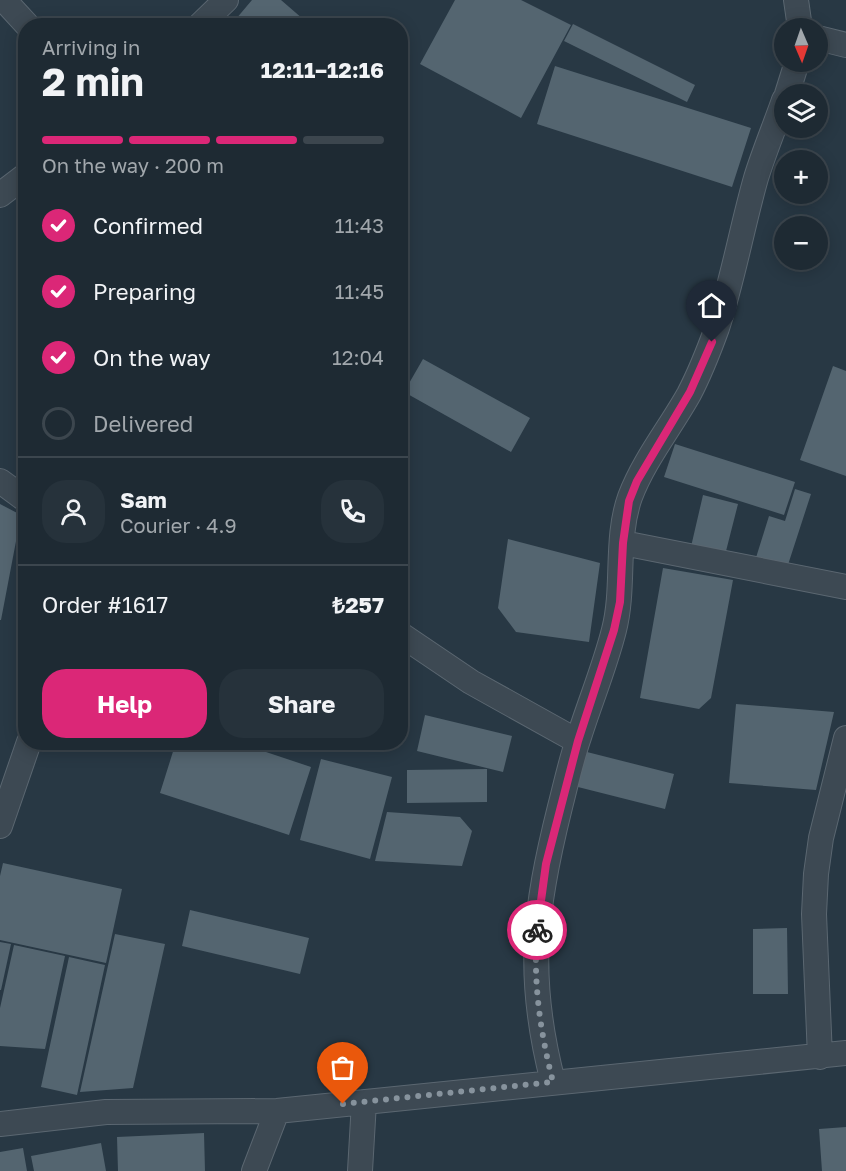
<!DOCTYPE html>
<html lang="en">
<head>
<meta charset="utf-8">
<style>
  :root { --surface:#1e2a33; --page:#26323b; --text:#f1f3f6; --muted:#a1a7ac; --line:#3c464e; --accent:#db2777 }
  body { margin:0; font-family:"Golos Text",sans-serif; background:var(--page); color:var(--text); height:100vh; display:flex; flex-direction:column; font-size:22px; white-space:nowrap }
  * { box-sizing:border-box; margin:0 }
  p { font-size:20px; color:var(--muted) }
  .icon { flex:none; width:33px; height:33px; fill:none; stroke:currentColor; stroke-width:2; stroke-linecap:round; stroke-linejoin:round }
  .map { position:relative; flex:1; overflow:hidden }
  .drawer { position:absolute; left:18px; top:18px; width:390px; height:732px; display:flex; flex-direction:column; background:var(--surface); border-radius:24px; box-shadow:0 3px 15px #0003,0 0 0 2px var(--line) }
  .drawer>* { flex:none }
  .needle { width:39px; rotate:178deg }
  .tools { position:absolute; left:774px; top:18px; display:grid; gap:12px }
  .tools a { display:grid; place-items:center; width:54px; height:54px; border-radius:50%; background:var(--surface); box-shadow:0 3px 15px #0003,0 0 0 2px var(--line); font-size:30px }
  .pin { position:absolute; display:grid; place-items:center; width:51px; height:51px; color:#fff; margin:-62px -26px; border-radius:50% 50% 50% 0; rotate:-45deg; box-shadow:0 0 6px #0007 }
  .pin .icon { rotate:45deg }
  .courier { position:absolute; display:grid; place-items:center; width:60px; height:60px; margin:-30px; border:4px solid #db2777; border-radius:50%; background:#fff; color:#222; box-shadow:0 2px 8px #0007 }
  .overview em { font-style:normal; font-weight:700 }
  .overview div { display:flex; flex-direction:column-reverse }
  .overview { display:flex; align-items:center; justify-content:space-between; height:102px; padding:0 24px }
  h1 { font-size:39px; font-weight:700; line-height:45px }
  .bar { display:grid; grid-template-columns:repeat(4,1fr); gap:9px 6px; align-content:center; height:72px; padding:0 24px }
  .bar i { height:8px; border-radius:4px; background:var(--line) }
  .bar .selected { background:var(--accent) }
  .bar p { grid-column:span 4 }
  .line { display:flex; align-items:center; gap:15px; padding:0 24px; border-top:2px solid var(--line) }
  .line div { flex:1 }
  .round { display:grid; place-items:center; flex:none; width:63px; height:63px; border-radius:24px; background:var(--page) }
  ol { padding:0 24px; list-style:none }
  li { display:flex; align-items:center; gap:18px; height:66px }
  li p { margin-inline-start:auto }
  li .icon { padding:6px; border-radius:50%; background:var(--accent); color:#fff; stroke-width:4 }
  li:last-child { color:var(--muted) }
  li i { width:33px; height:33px; border:3px solid var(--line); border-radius:50% }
  .cta { display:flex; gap:12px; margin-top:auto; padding:12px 24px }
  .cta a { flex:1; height:69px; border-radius:24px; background:var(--accent); color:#fff; font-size:24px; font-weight:700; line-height:69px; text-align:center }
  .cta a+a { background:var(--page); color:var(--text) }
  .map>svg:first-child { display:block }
</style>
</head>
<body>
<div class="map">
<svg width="846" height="1171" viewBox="0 0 846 1171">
  <rect width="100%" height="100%" fill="#283844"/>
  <path fill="#546570" d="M252 0H281L303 19 298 26H230Z
    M455 0H521L571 25 521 118 420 64Z
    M573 24 695 85 687 102 564 41Z
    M555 66 751 128 732 187 537 124Z
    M423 359 530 418 511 452 404 392Z
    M833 366 846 371V476L800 460Z
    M675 444 795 482 784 515 664 477Z
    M795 489 811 494 785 574 754 564 769 516 785 521Z
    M703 495 738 504 724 559 690 551Z
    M0 504 21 515 1 620H0Z
    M508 539 600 563 589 642 516 632 498 608Z
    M663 568 733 580 711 698 699 709 640 698Z
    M736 704 834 712 816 790 729 783Z
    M425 715 512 736 503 772 417 751Z
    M176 742H236L311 767 289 835 160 793Z
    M583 751 674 774 665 809 574 786Z
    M321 759 392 777 370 859 300 840Z
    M487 769V802L407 803V770Z
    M387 812 460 817 472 831 462 866 375 861Z
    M3 863 122 889 106 963 0 940V876Z
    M190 910 309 938 300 974 182 946Z
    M787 928 788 994H753V929Z
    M115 934 165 944 133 1088 80 1092Z
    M0 942 11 944 1 990H0Z
    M14 945 65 956 45 1049 0 1046V1008Z
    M69 957 105 965 77 1095 41 1087Z
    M846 1127V1171H822L819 1129Z
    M204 1133 205 1171H118L117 1137Z
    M101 1143 106 1171H34L31 1156Z
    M23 1148 27 1171H0V1152Z"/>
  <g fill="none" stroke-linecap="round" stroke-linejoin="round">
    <g stroke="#5b6771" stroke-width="26">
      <path id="minor" d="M4 0 28 26
        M796 0 800 28
        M199 26 226 0
        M818 38 846 45
        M787 94 797 62
        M0 195 26 175
        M0 481 26 500
        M623 543 846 587
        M400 634 471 682 577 741
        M0 826 29 742
        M820 1057 814 914 816 874 821 838 846 738
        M553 1082C526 977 534 911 560 807 566 784 571 760 579 737 590 702 605 666 614 630 625 587 615 539 630 497 644 460 670 428 689 394 700 373 709 350 717 328 733 279 742 227 756 178 764 152 775 126 784 100
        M0 1124 106 1112 277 1111 846 1053
        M254 1171 277 1111
        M360 1171 364 1102"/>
    </g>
    <use href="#minor" stroke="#3d4953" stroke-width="24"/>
  </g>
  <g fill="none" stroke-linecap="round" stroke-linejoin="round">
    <path stroke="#87939d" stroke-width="6" stroke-dasharray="0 10.8" d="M343 1104 553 1082C540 1031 533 982 537 930"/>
    <path stroke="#db2777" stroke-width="8" d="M537 930 546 864 578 741 614 630 620 602 623 543 629 501 637 481 690 392 712 342"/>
  </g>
</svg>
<div class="tools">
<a><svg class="needle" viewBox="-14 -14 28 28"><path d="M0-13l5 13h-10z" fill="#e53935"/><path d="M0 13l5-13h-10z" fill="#a1a7ac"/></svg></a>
<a><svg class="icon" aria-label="layers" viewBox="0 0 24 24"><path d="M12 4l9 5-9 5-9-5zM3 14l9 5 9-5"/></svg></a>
<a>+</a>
<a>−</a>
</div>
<div class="pin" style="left:343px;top:1104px;background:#ea580c"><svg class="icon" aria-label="bag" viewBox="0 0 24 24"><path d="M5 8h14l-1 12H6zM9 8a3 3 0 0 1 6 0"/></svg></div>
<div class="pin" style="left:712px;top:342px;background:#1f2937"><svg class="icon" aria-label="home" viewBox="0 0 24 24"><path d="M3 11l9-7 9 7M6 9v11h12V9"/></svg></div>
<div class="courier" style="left:537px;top:930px"><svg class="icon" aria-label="bike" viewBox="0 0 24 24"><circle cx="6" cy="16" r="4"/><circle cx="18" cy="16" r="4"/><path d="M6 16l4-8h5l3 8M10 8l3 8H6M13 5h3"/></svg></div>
<section class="drawer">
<div class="overview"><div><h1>2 min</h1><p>Arriving in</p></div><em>12:11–12:16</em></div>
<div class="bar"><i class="selected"></i><i class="selected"></i><i class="selected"></i><i></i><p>On the way · 200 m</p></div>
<ol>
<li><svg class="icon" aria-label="check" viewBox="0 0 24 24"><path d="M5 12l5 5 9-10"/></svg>Confirmed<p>11:43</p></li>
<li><svg class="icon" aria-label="check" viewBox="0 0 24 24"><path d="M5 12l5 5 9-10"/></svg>Preparing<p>11:45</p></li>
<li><svg class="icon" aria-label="check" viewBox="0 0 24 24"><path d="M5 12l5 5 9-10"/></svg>On the way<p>12:04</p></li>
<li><i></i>Delivered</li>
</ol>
<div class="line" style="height:108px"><a class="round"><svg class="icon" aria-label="person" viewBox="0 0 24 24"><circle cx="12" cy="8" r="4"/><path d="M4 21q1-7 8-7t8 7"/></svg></a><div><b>Sam</b><p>Courier · 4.9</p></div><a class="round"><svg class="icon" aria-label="phone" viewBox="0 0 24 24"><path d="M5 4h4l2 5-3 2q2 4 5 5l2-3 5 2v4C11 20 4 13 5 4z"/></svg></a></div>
<div class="line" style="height:78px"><div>Order #1617</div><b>₺257</b></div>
<div class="cta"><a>Help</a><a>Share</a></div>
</section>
</div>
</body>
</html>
